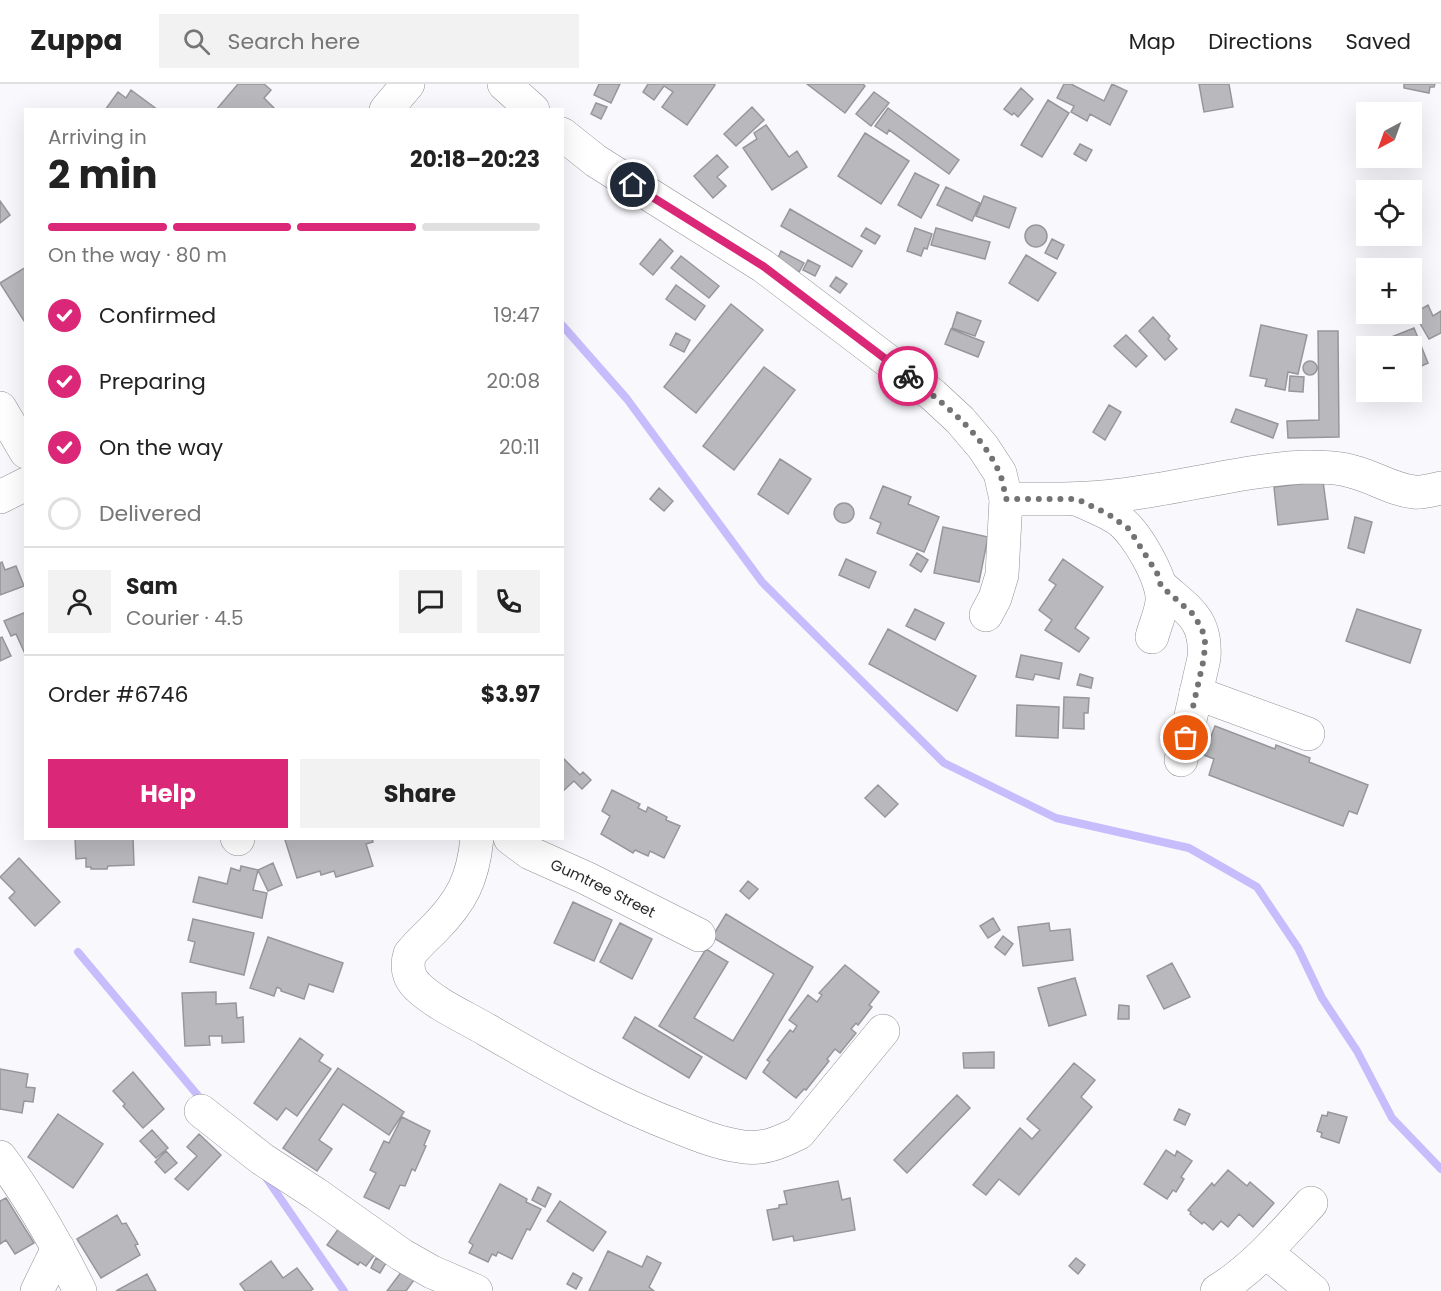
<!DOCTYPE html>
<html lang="en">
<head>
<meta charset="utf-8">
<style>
  :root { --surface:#fff; --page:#f2f2f2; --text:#222; --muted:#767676; --line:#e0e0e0; --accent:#db2777 }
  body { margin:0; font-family:Poppins,sans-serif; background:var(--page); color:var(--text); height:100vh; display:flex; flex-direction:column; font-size:22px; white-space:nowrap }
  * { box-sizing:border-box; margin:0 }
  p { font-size:20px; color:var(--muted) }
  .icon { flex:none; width:33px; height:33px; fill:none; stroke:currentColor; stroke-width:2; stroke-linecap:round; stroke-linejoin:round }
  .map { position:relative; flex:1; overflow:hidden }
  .drawer { position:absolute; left:24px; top:24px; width:540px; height:732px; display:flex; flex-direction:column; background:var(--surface); border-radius:0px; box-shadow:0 6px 24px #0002 }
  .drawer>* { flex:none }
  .needle { width:39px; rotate:221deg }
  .buttons { position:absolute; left:1356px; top:18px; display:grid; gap:12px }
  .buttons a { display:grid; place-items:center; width:66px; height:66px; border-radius:0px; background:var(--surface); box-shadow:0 6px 24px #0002; font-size:30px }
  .pin { position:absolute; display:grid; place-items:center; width:51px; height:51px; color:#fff; margin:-26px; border:3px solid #fff; border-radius:50%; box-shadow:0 2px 6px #0007 }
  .courier { position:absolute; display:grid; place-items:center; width:60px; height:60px; margin:-30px; border:4px solid #db2777; border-radius:50%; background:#fff; color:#222; box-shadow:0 2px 8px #0007 }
  .summary em { font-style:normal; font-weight:700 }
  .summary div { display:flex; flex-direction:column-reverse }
  .summary { display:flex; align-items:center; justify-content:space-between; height:102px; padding:0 24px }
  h1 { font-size:39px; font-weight:700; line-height:45px }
  .bar { display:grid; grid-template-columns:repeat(4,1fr); gap:9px 6px; align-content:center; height:72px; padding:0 24px }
  .bar i { height:8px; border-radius:4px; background:var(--line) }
  .bar .selected { background:var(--accent) }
  .bar p { grid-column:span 4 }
  .line { display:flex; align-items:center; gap:15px; padding:0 24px; border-top:2px solid var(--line) }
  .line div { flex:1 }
  .round { display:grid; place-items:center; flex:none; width:63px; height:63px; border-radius:0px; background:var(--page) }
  ol { padding:0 24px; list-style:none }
  li { display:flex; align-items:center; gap:18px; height:66px }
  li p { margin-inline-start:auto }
  li .icon { padding:6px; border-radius:50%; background:var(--accent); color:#fff; stroke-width:4 }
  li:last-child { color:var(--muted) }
  li i { width:33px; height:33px; border:3px solid var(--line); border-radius:50% }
  .primary-button { display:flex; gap:12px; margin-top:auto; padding:12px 24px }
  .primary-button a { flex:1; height:69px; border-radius:0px; background:var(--accent); color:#fff; font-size:24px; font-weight:700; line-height:69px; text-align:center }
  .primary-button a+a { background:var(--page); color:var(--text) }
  header { display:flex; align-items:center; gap:36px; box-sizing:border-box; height:84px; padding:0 30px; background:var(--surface); border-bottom:2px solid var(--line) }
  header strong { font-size:28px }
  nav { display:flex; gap:33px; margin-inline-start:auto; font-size:21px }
  .search { width:420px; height:54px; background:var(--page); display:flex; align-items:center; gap:15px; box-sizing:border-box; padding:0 21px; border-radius:0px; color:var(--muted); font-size:22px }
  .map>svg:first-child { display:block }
</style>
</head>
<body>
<header>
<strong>Zuppa</strong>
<div class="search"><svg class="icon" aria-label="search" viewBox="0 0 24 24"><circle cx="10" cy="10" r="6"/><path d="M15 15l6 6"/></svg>Search here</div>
<nav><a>Map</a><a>Directions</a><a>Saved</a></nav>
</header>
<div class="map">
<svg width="1441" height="1207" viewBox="0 0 1441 1207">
  <rect width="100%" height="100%" fill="#f9f9fd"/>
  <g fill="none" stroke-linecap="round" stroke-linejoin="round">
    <path stroke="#c7bdfd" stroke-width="8" d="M562 241 627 315 762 498 944 679 1056 734 1189 764 1257 803 1298 864 1322 914 1357 967 1392 1034 1441 1085
      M78 868 205 1020
      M265 1092 344 1207"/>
  </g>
  <path fill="#b9b9bd" stroke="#97979b" stroke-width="1.5" d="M238 0H264L271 6 264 14 276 26H216Z
    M599 0H620L611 19 594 11Z
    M648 0H713L715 1 687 41 662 23 673 8 664 2 654 16 643 8Z
    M807 0H863L865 2 845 29Z
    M1064 0H1071L1104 17 1112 0 1127 7 1110 41 1090 30 1087 37 1071 28 1074 22 1057 14Z
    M1199 0H1229L1233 23 1204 28Z
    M1404 0H1435L1434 3H1430L1429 9 1404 4Z
    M1021 4 1033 15 1018 33 1014 29 1012 31 1004 25Z
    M131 6 158 26H105L118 8 126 14Z
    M874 8 889 19 871 42 856 30Z
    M1048 16 1069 29 1042 73 1021 61Z
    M596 19 607 23 601 35 591 30Z
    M752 23 764 36 736 62 724 50Z
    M888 24 959 76 949 90 889 46 887 50 875 42Z
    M766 41 789 73 797 67 807 83 772 106 743 64 757 55 754 49Z
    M865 49 909 77 881 120 838 92Z
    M1080 60 1092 66 1086 77 1074 70Z
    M717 71 728 83 717 93 726 102 713 114 694 92Z
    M915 89 939 101 921 134 898 121Z
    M946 103 980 119 972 137 937 121Z
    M984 112 1016 124 1009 144 976 132Z
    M0 117 10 131 0 139Z
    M790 125 862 167 852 183 781 142Z
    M1025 152a11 11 0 1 1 22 0a11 11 0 1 1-22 0Z
    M866 144 880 152 875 160 861 152Z
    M915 144 932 150 927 165 924 164 921 172 907 167Z
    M936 144 990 158 985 175 931 161Z
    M660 155 673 167 653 191 640 180Z
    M1052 155 1064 161 1057 175 1045 169Z
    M781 167 804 179 799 188 777 176Z
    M1026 171 1056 189 1038 217 1009 199Z
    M681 172 719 202 709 214 671 184Z
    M808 176 820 182 815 192 803 186Z
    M26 183V240L0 199Z
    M836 193 847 200 840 209 830 202Z
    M676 201 705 222 695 236 666 215Z
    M731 220 763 246 696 329 664 303Z
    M1428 221 1433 232 1441 227V249L1429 255 1414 229Z
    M957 228 981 237 975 252 952 244Z
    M1153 233 1170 252 1168 255 1177 265 1165 276 1139 247Z
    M1261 241 1307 251 1298 290 1288 288 1285 306 1265 302 1267 295 1250 292Z
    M1414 244 1428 279 1412 286V262H1380L1379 258Z
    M951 245 984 258 978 273 945 260Z
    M1318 247H1338L1339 353 1288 354 1287 337 1319 336Z
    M676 249 690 256 684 268 670 261Z
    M1126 251 1147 272 1136 283 1114 262Z
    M1372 253 1377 259 1376 262H1366V267L1362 263 1364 255Z
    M1303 284a7 7 0 1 1 14 0a7 7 0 1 1-14 0Z
    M764 283 795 306 734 386 703 362Z
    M1290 292 1304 293 1303 308 1289 307Z
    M1109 321 1121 328 1105 356 1093 348Z
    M1236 325 1278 340 1273 354 1231 338Z
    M780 375 811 395 788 430 758 410Z
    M1323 397 1328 435 1278 441 1274 403Z
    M883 402 911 413 908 420 939 433 924 468 877 449 881 439 870 434Z
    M659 404 673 417 664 427 650 415Z
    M834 429a10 10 0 1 1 20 0a10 10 0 1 1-20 0Z
    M1355 433 1372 438 1364 469 1348 464Z
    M943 443 988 453 979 498 934 489Z
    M917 469 928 476 921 488 910 481Z
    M846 475 876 488 869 504 839 491Z
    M1063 475 1103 503 1075 544 1089 554 1079 568 1045 546 1052 536 1039 526 1056 501 1049 496Z
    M2 478 5 486 16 482 24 502 0 511V479Z
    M915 525 944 539 935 556 906 542Z
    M1357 525 1421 546 1410 579 1346 557Z
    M26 528V572L16 550 11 552 4 537Z
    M888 545 976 592 957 627 869 580Z
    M2 553 11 572 0 577V554Z
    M1021 571 1062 579 1059 595 1035 590 1033 596 1016 593Z
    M1080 590 1093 594 1091 604 1077 601Z
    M1064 613 1089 614 1088 629H1084V645L1063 644Z
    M1017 621 1059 623 1058 654 1016 652Z
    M1215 642 1275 665 1276 661 1310 674 1309 678 1368 701 1357 730 1349 727 1343 742 1209 691 1214 675 1204 671Z
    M562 673 580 691 583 688 591 696 582 705 574 697 562 708Z
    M878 701 898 720 885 733 865 714Z
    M612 706 640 720 638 724 646 728 648 723 667 733 666 736 680 742 664 774 650 767 648 772 635 766 633 769 601 750 610 732 602 727Z
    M75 754H133L134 781 108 782 107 785H91V783H86V774L76 775Z
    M289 754H372L373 758 366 760 373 782 336 793 334 787 321 791 320 787 297 794 285 756Z
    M19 774 60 818 35 842 9 814 15 808 0 793Z
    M273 779 282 801 268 807 258 786Z
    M241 782 258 786 253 806 267 809 262 834 193 818 199 793 227 800 231 784 240 787Z
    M748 797 758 805 749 815 740 807Z
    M573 818 612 836 594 877 554 859Z
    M726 830 813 883 746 995 659 942 706 865 728 878 694 934 733 957 774 890 712 853Z
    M993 834 1000 846 988 854 980 842Z
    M193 835 254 849 244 891 190 878 195 858 188 856Z
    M620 839 652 855 632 895 600 878Z
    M1049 839 1050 847 1070 845 1073 876 1023 882 1018 843Z
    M1003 852 1013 860 1005 871 995 863Z
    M268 853 343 879 333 908 309 900 304 915 281 907V905L277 903 274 912 250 904Z
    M1172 879 1190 913 1164 925 1147 892Z
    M845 881 879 908 869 921 872 923 858 941 856 939 851 945 856 949 840 969 835 965 827 975 829 977 806 1006 804 1005 796 1014 763 988 770 978 767 976 790 946 793 948 797 942 789 936 808 911 817 918 822 911 819 909Z
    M1075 894 1086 931 1049 942 1038 904Z
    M216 908V920L236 919 237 934 243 933 244 958 222 959V952H209L210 961 185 962 182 909Z
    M1119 921 1129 922V935H1118Z
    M635 933 702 973 689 994 623 954Z
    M300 954 323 971 319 977 331 985 297 1032 286 1024 277 1036 254 1019Z
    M994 968V984H964L963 969Z
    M1074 979 1095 996 1081 1013 1092 1023 1019 1111 999 1095 986 1111 973 1101 1020 1044 1032 1055 1040 1046 1027 1035Z
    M338 984 404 1028 389 1051 343 1020 319 1056 332 1065 317 1087 283 1064Z
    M0 985 28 990 26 1003 35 1004 33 1018 24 1017 22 1029 0 1025Z
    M133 988 164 1025 143 1044 123 1022 125 1020 113 1007Z
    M957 1011 970 1024 907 1089 894 1076Z
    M1179 1025 1190 1030 1185 1041 1174 1036Z
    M1328 1028 1347 1033 1339 1059 1321 1053 1322 1049 1317 1047 1322 1031 1327 1032Z
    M58 1030 103 1060 73 1104 28 1073Z
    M402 1033 430 1047 424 1061 426 1062 415 1087 412 1085 405 1102 400 1101 389 1125 364 1113 376 1089 370 1086 384 1057 389 1059Z
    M152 1046 168 1064 156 1074 140 1057Z
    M199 1050 221 1071 188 1106 175 1095 197 1072 187 1063Z
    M1166 1066 1175 1072 1177 1067 1192 1077 1181 1093 1184 1095 1176 1108 1173 1106 1167 1115 1144 1100Z
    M166 1067 177 1079 165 1089 155 1078Z
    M1228 1086 1247 1102 1250 1098 1274 1119 1253 1143 1239 1130 1228 1143 1221 1137 1213 1146 1204 1138 1202 1140 1190 1130 1191 1128 1188 1126 1212 1099 1214 1102Z
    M838 1097 842 1116 850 1114 855 1146 794 1157 793 1152 773 1156 767 1126 779 1124V1121L787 1120 784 1107Z
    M500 1100 527 1115 526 1118 541 1125 530 1146 527 1145 512 1175 498 1168 496 1172 492 1170 488 1178 469 1169 473 1161 469 1158Z
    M538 1103 551 1110 545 1123 532 1116Z
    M6 1114 34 1159 15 1170 6 1156 0 1160V1117Z
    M560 1117 606 1148 593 1167 547 1137Z
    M117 1131 122 1140 126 1139 138 1160 135 1161 140 1171 101 1194 77 1155Z
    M339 1144 376 1169 366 1182 360 1178 358 1181 327 1161Z
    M608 1167 642 1183 647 1172 661 1179 649 1203 654 1207H589Z
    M376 1174 386 1179 380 1189 371 1184Z
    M1076 1174 1085 1181 1078 1190 1069 1182Z
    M271 1177 283 1194 297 1184 313 1205 310 1207H245L240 1200Z
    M402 1187 414 1196 406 1207H387Z
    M573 1189 582 1194 576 1205 567 1200Z
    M147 1190 156 1207H116Z"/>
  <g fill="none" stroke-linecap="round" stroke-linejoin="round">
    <g stroke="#919094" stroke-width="34">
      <g id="minor">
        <path d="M504 0 533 26"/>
        <path d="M386 26 408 0"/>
        <path d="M562 50 596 77 763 182 933 311 960 336 983 363 1000 389 1006 415 1002 491 995 514 986 531"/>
        <path d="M0 324 26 368"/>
        <path d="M0 413 26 400"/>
        <path d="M1006 415C1044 415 1082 416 1120 411 1182 404 1242 386 1304 383 1321 383 1338 383 1354 388 1374 393 1393 406 1414 408 1423 409 1432 406 1441 404"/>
        <path d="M1077 415C1091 422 1107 427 1119 436 1136 448 1164 496 1162 517 1161 529 1155 541 1152 553"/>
        <path d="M1161 502C1188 526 1207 535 1204 574L1181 676"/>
        <path d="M1196 609 1308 650"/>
        <path d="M237 754 238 755"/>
        <path d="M477 754C473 795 462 817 433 846 425 854 417 861 410 870 406 882 408 894 418 903 437 921 465 933 487 946 549 982 612 1018 678 1043 698 1051 718 1059 738 1062 761 1067 779 1059 799 1049L883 947"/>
        <path id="s1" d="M510 754 530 769 586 794 699 851"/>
        <path d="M201 1027 262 1075 316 1110 402 1171 432 1188 476 1207"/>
        <path d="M0 1073C32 1115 57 1161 80 1207"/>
        <path d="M1266 1168 1313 1207"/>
        <path d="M37 1207 58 1164"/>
        <path d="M1217 1207C1254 1184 1282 1151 1311 1119"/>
      </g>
    </g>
    <use href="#minor" stroke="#fff" stroke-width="33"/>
  </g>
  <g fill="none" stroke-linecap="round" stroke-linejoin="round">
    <path stroke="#737375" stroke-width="6" stroke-dasharray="0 10.8" d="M908 292C942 318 981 348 999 388 1003 396 1004 407 1006 415H1077L1108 430 1129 445 1157 489 1161 502 1193 530 1202 545 1205 557 1204 574 1186 654"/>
    <path stroke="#db2777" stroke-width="8" d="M633 101 763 182 908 292"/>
  </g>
  <g text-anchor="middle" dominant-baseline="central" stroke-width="4.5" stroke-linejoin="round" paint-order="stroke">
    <g font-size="15" fill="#2b2b2c" stroke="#fff">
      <text stroke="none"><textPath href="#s1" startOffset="106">Gumtree Street</textPath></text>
    </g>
  </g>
</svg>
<div class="buttons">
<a><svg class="needle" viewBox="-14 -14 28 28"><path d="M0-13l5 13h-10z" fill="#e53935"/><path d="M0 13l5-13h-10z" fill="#767676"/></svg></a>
<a><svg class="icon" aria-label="locate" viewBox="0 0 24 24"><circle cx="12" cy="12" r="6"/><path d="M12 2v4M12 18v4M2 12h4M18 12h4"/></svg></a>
<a>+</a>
<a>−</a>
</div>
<div class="pin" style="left:1186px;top:654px;background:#ea580c"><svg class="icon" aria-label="bag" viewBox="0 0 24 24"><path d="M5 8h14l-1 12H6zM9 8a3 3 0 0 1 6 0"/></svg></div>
<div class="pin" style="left:633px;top:101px;background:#1f2937"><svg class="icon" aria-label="home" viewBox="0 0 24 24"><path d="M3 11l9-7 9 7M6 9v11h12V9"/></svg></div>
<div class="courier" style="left:908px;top:292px"><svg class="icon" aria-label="bike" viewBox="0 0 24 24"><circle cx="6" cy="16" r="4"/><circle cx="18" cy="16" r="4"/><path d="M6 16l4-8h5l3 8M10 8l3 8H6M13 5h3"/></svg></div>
<section class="drawer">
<div class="summary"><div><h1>2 min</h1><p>Arriving in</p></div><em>20:18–20:23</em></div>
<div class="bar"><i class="selected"></i><i class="selected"></i><i class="selected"></i><i></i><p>On the way · 80 m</p></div>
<ol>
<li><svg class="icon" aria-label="check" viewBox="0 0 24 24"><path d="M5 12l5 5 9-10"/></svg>Confirmed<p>19:47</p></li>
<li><svg class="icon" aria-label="check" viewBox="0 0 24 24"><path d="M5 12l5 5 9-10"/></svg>Preparing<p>20:08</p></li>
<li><svg class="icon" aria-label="check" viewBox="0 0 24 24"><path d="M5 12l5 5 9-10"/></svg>On the way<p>20:11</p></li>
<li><i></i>Delivered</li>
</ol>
<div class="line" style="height:108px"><a class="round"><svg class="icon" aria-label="person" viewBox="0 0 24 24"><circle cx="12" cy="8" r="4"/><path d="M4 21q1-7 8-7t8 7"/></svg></a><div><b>Sam</b><p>Courier · 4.5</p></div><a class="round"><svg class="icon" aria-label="chat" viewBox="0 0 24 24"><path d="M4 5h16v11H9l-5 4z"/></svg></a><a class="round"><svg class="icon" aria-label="phone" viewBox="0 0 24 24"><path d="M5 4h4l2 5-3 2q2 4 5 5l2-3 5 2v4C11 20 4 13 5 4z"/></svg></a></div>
<div class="line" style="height:78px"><div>Order #6746</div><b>$3.97</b></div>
<div class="primary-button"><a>Help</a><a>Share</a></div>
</section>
</div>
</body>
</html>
